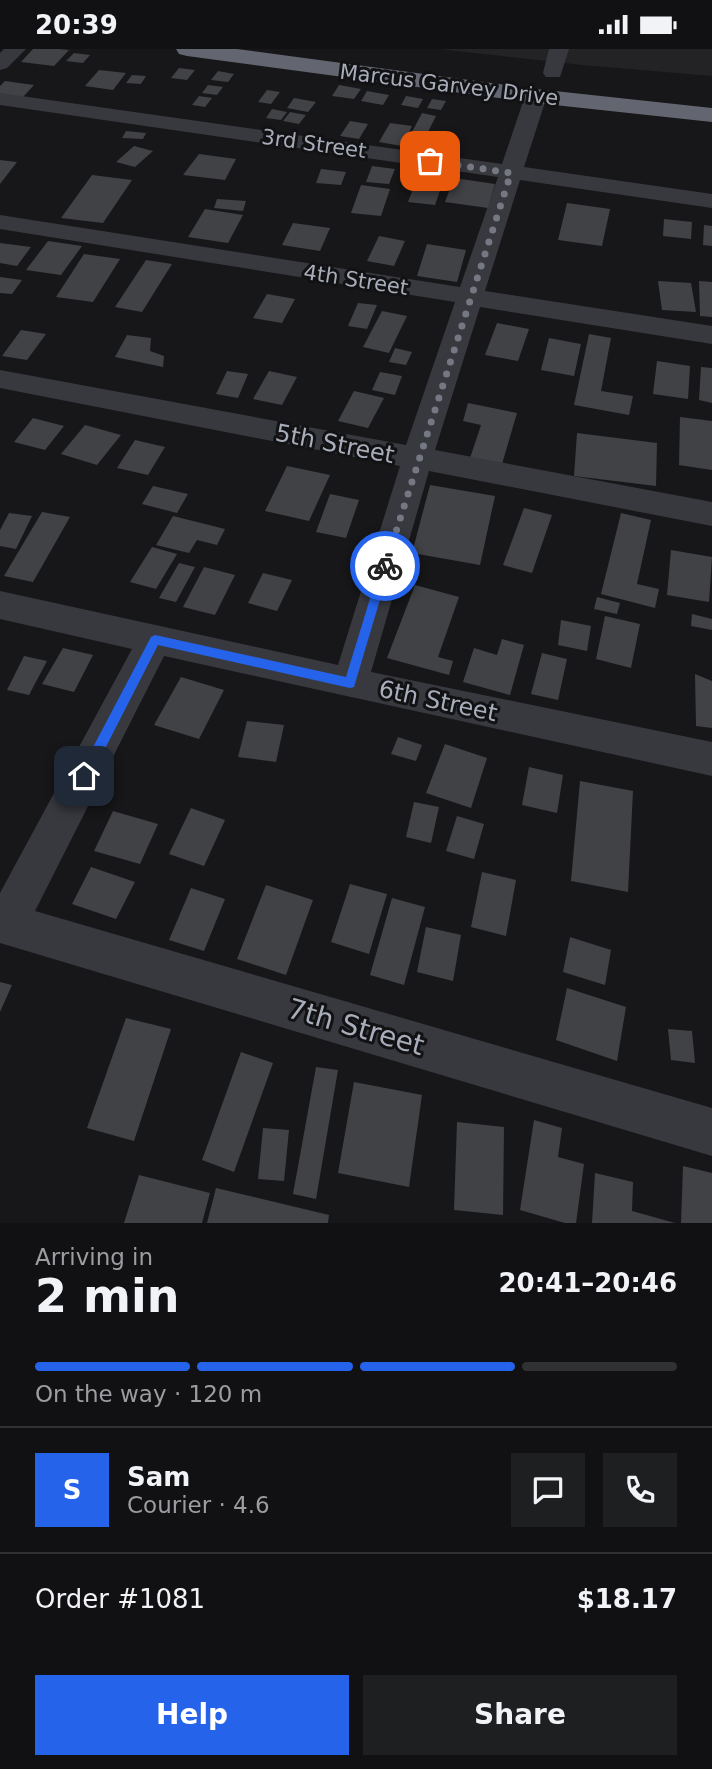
<!DOCTYPE html>
<html lang="en">
<head>
<meta charset="utf-8">
<style>
  :root { --surface:#111113; --page:#1e1f21; --text:#f1f3f6; --muted:#9c9da0; --line:#303133; --accent:#2563eb }
  body { margin:0; font-family:"DejaVu Sans",sans-serif; background:var(--page); color:var(--text); height:100vh; display:flex; flex-direction:column; font-size:26px; white-space:nowrap }
  * { box-sizing:border-box; margin:0 }
  p { font-size:23px; color:var(--muted) }
  .icon { flex:none; width:38px; height:38px; fill:none; stroke:currentColor; stroke-width:2; stroke-linecap:round; stroke-linejoin:round }
  .map { position:relative; height:1174px; overflow:hidden }
  .panel { display:flex; flex-direction:column; background:var(--surface); flex:1 }
  .panel>* { flex:none }
  .pin { position:absolute; display:grid; place-items:center; width:60px; height:60px; color:#fff; margin:-30px; border-radius:14px; box-shadow:0 4px 10px #0006 }
  .courier { position:absolute; display:grid; place-items:center; width:70px; height:70px; margin:-35px; border:5px solid #2563eb; border-radius:50%; background:#fff; color:#222; box-shadow:0 2px 9px #0007 }
  .overview em { font-style:normal; font-weight:700 }
  .overview div { display:flex; flex-direction:column-reverse }
  .overview { display:flex; align-items:center; justify-content:space-between; height:119px; padding:0 35px }
  h1 { font-size:46px; font-weight:700; line-height:52px }
  .bar { display:grid; grid-template-columns:repeat(4,1fr); gap:10px 7px; align-content:center; height:84px; padding:0 35px }
  .bar i { height:9px; border-radius:5px; background:var(--line) }
  .bar .selected { background:var(--accent) }
  .bar p { grid-column:span 4 }
  .line { display:flex; align-items:center; gap:18px; padding:0 35px; border-top:2px solid var(--line) }
  .line div { flex:1 }
  .round { display:grid; place-items:center; flex:none; width:74px; height:74px; border-radius:0px; background:var(--page) }
  .action { display:flex; gap:14px; margin-top:auto; padding:14px 35px }
  .action a { flex:1; height:80px; border-radius:0px; background:var(--accent); color:#fff; font-size:28px; font-weight:700; line-height:80px; text-align:center }
  .action a+a { background:var(--page); color:var(--text) }
  .status { display:flex; justify-content:space-between; align-items:center; height:49px; padding:0 35px; background:var(--surface); direction:ltr }
  .status svg { height:19px; fill:currentColor }
  .map>svg:first-child { display:block }
</style>
</head>
<body>
<div class="status"><b>20:39</b><svg viewBox="0 0 49 12"><path d="M0 12V9h3v3zM5 12V6h3v6zM10 12V3h3v9zM15 12V0h3v12zM26 1h20v11H26zM47 4h2v5h-2z"/></svg></div>
<div class="map">
<svg width="712" height="1174" viewBox="0 0 712 1174">
  <rect width="100%" height="100%" fill="#171719"/>
  <path fill="#232326" d="M439 0H712V27L582 16Z"/>
  <path fill="#414246" d="M33 0H59L69 1 54 17 21 13Z
    M74 4 90 6 83 14 66 12Z
    M179 19 195 21 187 31 171 29Z
    M99 21 126 24 113 41 85 37Z
    M218 22 234 25 228 33 211 31Z
    M132 26 146 27 141 35 126 34Z
    M5 32 34 36 23 48 0 45V37Z
    M208 36 223 38 217 46 202 44Z
    M339 36 361 40 354 50 332 47Z
    M267 41 280 43 271 55 258 53Z
    M367 42 389 46 383 56 361 52Z
    M199 47 212 49 205 58 192 56Z
    M406 47 423 50 418 59 401 56Z
    M294 49 316 53 308 63 287 59Z
    M432 50 446 52 441 61 427 59Z
    M272 60 287 63 281 71 266 69Z
    M290 63 306 66 299 75 283 72Z
    M422 64 436 67 420 99 405 96Z
    M350 72 368 75 359 90 340 87Z
    M390 74 412 77 402 97 379 93Z
    M126 82 146 84 143 90 122 89Z
    M134 97 153 102 135 118 116 113Z
    M199 105 236 110 225 131 183 126Z
    M0 111 17 113 0 135Z
    M372 117 395 120 389 135 366 133Z
    M321 120 346 123 341 136 316 134Z
    M92 126 132 131 103 174 61 169Z
    M454 129 495 135 488 159 445 153Z
    M417 130 432 132 430 138 441 139 435 156 408 153Z
    M361 136 390 140 381 167 351 164Z
    M217 150 246 152 243 162 214 159Z
    M567 154 610 160 602 197 558 191Z
    M205 160 243 166 228 194 188 188Z
    M664 170 692 173 691 190 663 187Z
    M293 174 330 179 320 202 282 196Z
    M704 176 712 177V197L703 196Z
    M379 187 405 192 394 217 367 212Z
    M48 192 82 197 61 226 26 221Z
    M0 194 31 198 17 217 0 214Z
    M427 195 466 201 457 233 417 227Z
    M84 205 120 210 93 253 56 248Z
    M146 211 172 215 142 263 115 258Z
    M0 228 22 231 12 245 0 244Z
    M658 232 691 234 696 263 662 261Z
    M699 232 712 233V268L700 267Z
    M267 245 295 250 282 274 253 269Z
    M358 254 377 256 367 280 348 277Z
    M382 262 407 267 389 304 363 298Z
    M497 274 529 280 518 312 485 306Z
    M21 281 46 285 27 311 2 307Z
    M589 285 611 289 601 342 633 347 629 366 574 356Z
    M127 286 151 289 150 302 164 307 163 318 115 308Z
    M549 289 581 295 574 327 541 321Z
    M395 299 412 303 406 316 389 313Z
    M657 312 690 317 688 350 653 345Z
    M701 318 712 319V354L699 351Z
    M227 322 248 325 238 349 216 345Z
    M269 322 297 328 282 356 253 350Z
    M380 323 402 327 395 346 372 341Z
    M354 342 384 349 368 379 338 372Z
    M468 354 517 364 502 415 470 409 481 376 463 372Z
    M680 368 712 372V421L679 416Z
    M33 369 64 377 45 401 14 393Z
    M85 376 121 386 97 416 61 405Z
    M577 384 657 394 656 437 574 427Z
    M135 391 165 398 148 426 117 419Z
    M287 417 330 426 309 472 265 462Z
    M430 436 495 447 480 516 412 504Z
    M153 437 188 445 177 464 142 455Z
    M330 445 359 451 346 489 316 483Z
    M524 459 552 466 532 524 503 516Z
    M42 463 70 468 33 533 4 527Z
    M9 464 32 467 16 500 0 497V481Z
    M621 464 651 471 637 535 659 540 655 559 601 545Z
    M173 467 225 480 217 496 197 491 189 504 156 496Z
    M152 498 177 505 156 540 130 533Z
    M671 501 712 508 709 553 667 546Z
    M179 514 195 518 176 553 159 549Z
    M204 518 235 526 215 566 183 558Z
    M263 524 292 531 277 562 248 554Z
    M415 536 459 548 438 608 453 612 449 626 387 609Z
    M597 548 620 554 617 565 594 560Z
    M692 565 712 570V581L691 577Z
    M605 567 640 575 631 619 596 610Z
    M561 571 591 577 587 602 558 596Z
    M502 590 524 596 510 646 463 633 474 599 497 606Z
    M63 599 93 606 74 643 42 635Z
    M542 604 567 610 558 651 531 645Z
    M24 607 47 612 29 646 7 641Z
    M695 625 712 632V679L696 677Z
    M181 628 224 641 199 690 154 676Z
    M247 672 284 676 276 713 238 708Z
    M398 688 422 696 416 712 391 705Z
    M445 695 487 709 471 759 426 744Z
    M529 718 563 726 557 764 522 756Z
    M580 732 633 742 628 843 571 832Z
    M414 753 439 758 431 794 406 788Z
    M191 759 225 771 204 817 169 805Z
    M113 762 158 775 140 815 94 802Z
    M457 767 484 775 474 810 446 802Z
    M91 818 135 833 116 870 72 855Z
    M482 823 516 831 506 887 471 878Z
    M350 835 387 845 369 905 331 893Z
    M266 836 313 851 286 926 237 910Z
    M191 839 225 850 204 902 169 891Z
    M392 849 425 858 404 936 370 926Z
    M426 878 461 886 453 932 417 923Z
    M570 888 611 901 605 936 563 923Z
    M0 933 12 936 0 963Z
    M567 939 626 958 617 1012 556 991Z
    M126 969 171 980 134 1092 87 1079Z
    M668 980 692 982 695 1014 671 1011Z
    M241 1003 273 1014 234 1123 202 1111Z
    M316 1018 338 1021 316 1150 293 1145Z
    M354 1033 422 1046 409 1138 338 1124Z
    M534 1071 562 1079 558 1108 584 1115 576 1174H565L520 1161Z
    M457 1073 504 1078 503 1166 454 1161Z
    M263 1079 289 1081 284 1132 258 1130Z
    M683 1117 712 1124V1174H681Z
    M595 1124 633 1133 632 1162 675 1174H592Z
    M139 1126 210 1144 202 1174H124Z
    M216 1139 329 1166 328 1174H207Z"/>
  <g fill="none" stroke-linecap="round" stroke-linejoin="round">
    <path fill="#38393f" fill-rule="evenodd" d="M4 0H26L7 19 0 21V4Z
      M549 0H569L560 28H546L543 24Z
      M536 41 544 42 547 47 524 118 712 145V159L520 131 485 242 712 277V295L480 258 435 401 712 453V477L429 422 371 623 712 693V727L164 607 35 862 712 1059V1107L0 894V844L132 600 0 570V542L338 616 400 417 0 339V321L406 396 455 253 0 180V166L460 238 498 128 0 56V44L502 115 525 47 528 42Z"/>
    <path fill="#636670" fill-rule="evenodd" d="M176 0H237L536 40 712 59V73L536 54 187 7 179 5Z"/>
  </g>
  <path fill="#2563eb" d="M385 513 390 517 354 638 350 639 158 596 89 731H80V723L151 588 155 586 346 628 380 517Z"/>
  <g fill="none" stroke-linecap="round" stroke-linejoin="round">
    <path stroke="#757882" stroke-width="7" stroke-dasharray="0 12.6" d="M385 517 511 124 430 112"/>
  </g>
  <g text-anchor="middle" dominant-baseline="central" stroke-width="6" stroke-linejoin="round" paint-order="stroke">
    <g font-size="21" fill="#a8adba" stroke="#121214">
      <text transform="translate(449 36) rotate(7)">Marcus Garvey Drive</text>
      <text transform="translate(314 95) rotate(8)">3rd Street</text>
      <text transform="translate(356 231) rotate(9)">4th Street</text>
    </g>
    <g font-size="24" fill="#a8adba" stroke="#121214">
      <text transform="translate(335 395) rotate(11)">5th Street</text>
      <text transform="translate(438 652) rotate(12)">6th Street</text>
    </g>
    <g font-size="28" fill="#a8adba" stroke="#121214">
      <text transform="translate(356 978) rotate(16)">7th Street</text>
    </g>
  </g>
</svg>
<div class="pin" style="left:430px;top:112px;background:#ea580c"><svg class="icon" aria-label="bag" viewBox="0 0 24 24"><path d="M5 8h14l-1 12H6zM9 8a3 3 0 0 1 6 0"/></svg></div>
<div class="pin" style="left:84px;top:727px;background:#1f2937"><svg class="icon" aria-label="home" viewBox="0 0 24 24"><path d="M3 11l9-7 9 7M6 9v11h12V9"/></svg></div>
<div class="courier" style="left:385px;top:517px"><svg class="icon" aria-label="bike" viewBox="0 0 24 24"><circle cx="6" cy="16" r="4"/><circle cx="18" cy="16" r="4"/><path d="M6 16l4-8h5l3 8M10 8l3 8H6M13 5h3"/></svg></div>
</div>
<section class="panel">
<div class="overview"><div><h1>2 min</h1><p>Arriving in</p></div><em>20:41–20:46</em></div>
<div class="bar"><i class="selected"></i><i class="selected"></i><i class="selected"></i><i></i><p>On the way · 120 m</p></div>
<div class="line" style="height:126px"><b class="round" style="background:var(--accent);color:#fff">S</b><div><b>Sam</b><p>Courier · 4.6</p></div><a class="round"><svg class="icon" aria-label="chat" viewBox="0 0 24 24"><path d="M4 5h16v11H9l-5 4z"/></svg></a><a class="round"><svg class="icon" aria-label="phone" viewBox="0 0 24 24"><path d="M5 4h4l2 5-3 2q2 4 5 5l2-3 5 2v4C11 20 4 13 5 4z"/></svg></a></div>
<div class="line" style="height:91px"><div>Order #1081</div><b>$18.17</b></div>
<div class="action"><a>Help</a><a>Share</a></div>
</section>
</body>
</html>
